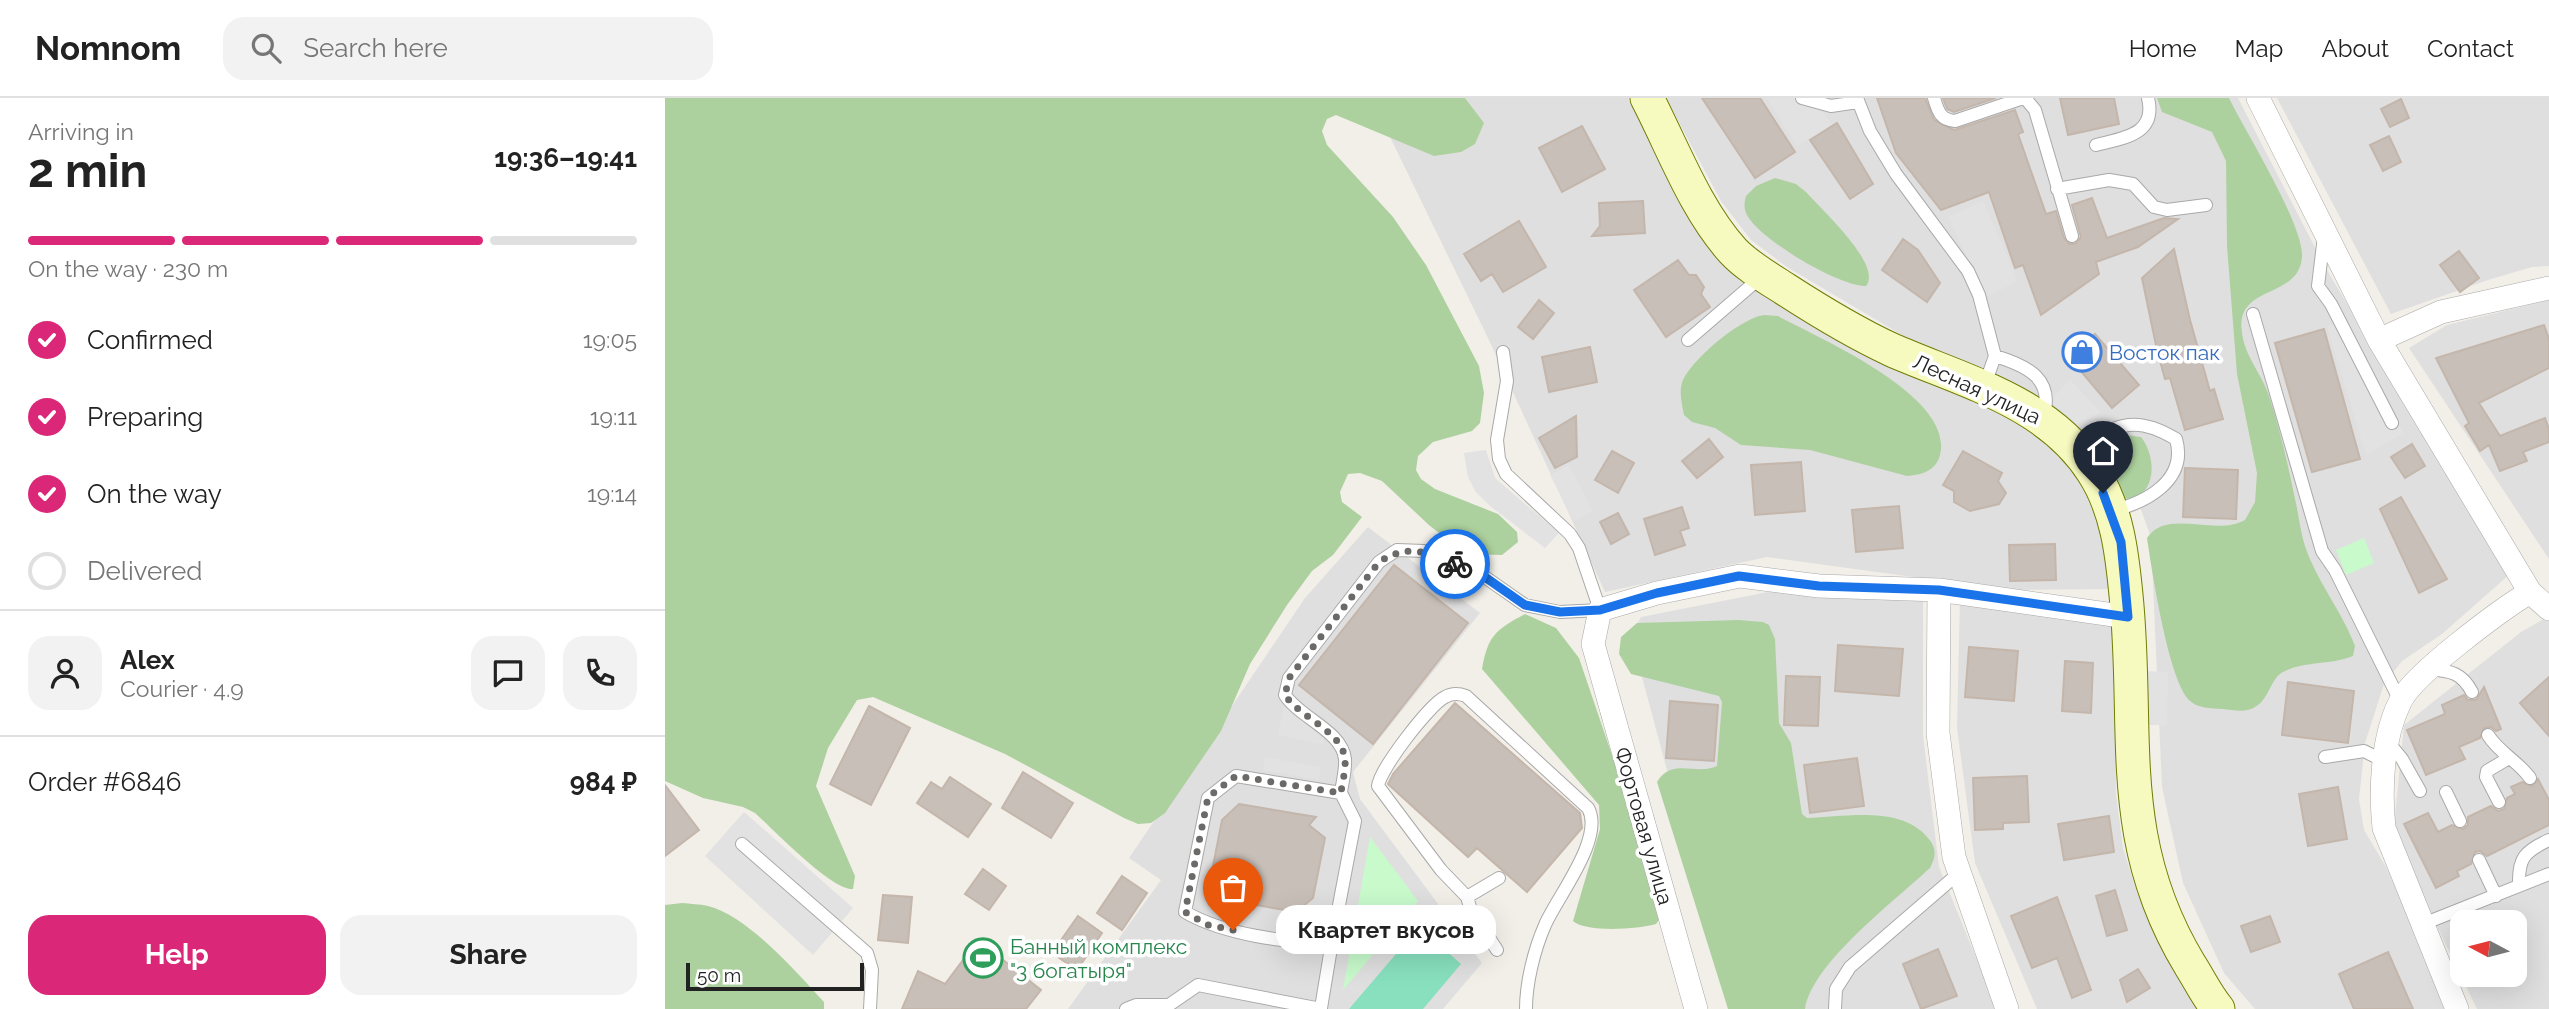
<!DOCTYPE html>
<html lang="en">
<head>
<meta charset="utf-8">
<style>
  :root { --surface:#fff; --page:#f2f2f2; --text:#222; --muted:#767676; --line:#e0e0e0; --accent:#db2777 }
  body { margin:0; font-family:Raleway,sans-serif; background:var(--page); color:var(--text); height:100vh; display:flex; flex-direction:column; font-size:26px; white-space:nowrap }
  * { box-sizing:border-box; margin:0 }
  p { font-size:23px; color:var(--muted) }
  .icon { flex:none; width:38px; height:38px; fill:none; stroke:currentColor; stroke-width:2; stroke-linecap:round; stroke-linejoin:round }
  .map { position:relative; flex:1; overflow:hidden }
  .details { display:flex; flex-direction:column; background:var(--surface); width:665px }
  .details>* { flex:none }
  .needle { width:46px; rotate:277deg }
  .controls { position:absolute; left:1785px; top:812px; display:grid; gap:14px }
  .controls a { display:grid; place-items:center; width:77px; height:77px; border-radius:14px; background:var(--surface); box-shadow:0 7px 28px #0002; font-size:35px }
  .scale { position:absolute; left:21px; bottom:18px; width:178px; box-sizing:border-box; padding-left:7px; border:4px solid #222; border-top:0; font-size:19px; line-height:24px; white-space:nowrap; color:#222; -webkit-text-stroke:5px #fff; paint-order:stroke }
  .pin { position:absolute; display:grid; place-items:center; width:60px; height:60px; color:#fff; margin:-72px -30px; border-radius:50% 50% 50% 0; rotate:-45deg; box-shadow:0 0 7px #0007 }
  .pin .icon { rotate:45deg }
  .courier { position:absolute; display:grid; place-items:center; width:70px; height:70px; margin:-35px; border:5px solid #1a73e8; border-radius:50%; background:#fff; color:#222; box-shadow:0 2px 9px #0007 }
  .bubble { position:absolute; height:49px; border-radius:21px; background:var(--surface); box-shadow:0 7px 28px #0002; font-size:23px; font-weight:700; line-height:49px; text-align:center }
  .summary em { font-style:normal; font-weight:700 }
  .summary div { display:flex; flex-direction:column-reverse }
  .summary { display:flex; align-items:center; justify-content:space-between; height:119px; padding:0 28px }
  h1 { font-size:46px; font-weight:700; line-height:52px }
  .bar { display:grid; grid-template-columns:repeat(4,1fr); gap:10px 7px; align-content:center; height:84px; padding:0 28px }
  .bar i { height:9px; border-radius:5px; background:var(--line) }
  .bar .current { background:var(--accent) }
  .bar p { grid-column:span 4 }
  .line { display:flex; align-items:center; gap:18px; padding:0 28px; border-top:2px solid var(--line) }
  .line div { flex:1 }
  .round { display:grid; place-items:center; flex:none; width:74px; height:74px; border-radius:21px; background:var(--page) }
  ol { padding:0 28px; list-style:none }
  li { display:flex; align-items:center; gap:21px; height:77px }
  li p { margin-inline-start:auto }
  li .icon { padding:7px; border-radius:50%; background:var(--accent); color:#fff; stroke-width:4 }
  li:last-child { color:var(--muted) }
  li i { width:38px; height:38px; border:4px solid var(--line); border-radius:50% }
  .button { display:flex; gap:14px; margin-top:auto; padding:14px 28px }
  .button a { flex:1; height:80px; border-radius:21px; background:var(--accent); color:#fff; font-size:28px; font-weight:700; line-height:80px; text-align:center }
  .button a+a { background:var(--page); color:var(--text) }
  header { display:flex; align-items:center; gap:42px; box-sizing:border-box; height:98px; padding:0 35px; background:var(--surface); border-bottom:2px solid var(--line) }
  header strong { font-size:33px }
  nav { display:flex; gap:38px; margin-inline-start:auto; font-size:24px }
  .search { width:490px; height:63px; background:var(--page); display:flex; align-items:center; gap:18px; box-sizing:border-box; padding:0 24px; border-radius:21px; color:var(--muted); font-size:26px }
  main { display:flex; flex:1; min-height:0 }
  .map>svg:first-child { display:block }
</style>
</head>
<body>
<header>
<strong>Nomnom</strong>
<div class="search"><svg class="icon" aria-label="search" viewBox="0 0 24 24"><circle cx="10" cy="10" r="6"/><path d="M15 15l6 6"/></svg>Search here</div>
<nav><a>Home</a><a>Map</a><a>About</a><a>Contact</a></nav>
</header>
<main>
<section class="details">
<div class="summary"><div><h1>2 min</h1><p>Arriving in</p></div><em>19:36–19:41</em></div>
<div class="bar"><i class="current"></i><i class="current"></i><i class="current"></i><i></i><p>On the way · 230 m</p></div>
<ol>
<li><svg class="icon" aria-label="check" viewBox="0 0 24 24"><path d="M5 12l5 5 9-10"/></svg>Confirmed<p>19:05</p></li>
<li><svg class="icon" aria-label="check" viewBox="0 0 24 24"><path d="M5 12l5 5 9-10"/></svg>Preparing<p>19:11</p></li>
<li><svg class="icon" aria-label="check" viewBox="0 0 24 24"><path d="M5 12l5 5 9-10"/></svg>On the way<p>19:14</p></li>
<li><i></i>Delivered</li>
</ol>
<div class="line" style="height:126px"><a class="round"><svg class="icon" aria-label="person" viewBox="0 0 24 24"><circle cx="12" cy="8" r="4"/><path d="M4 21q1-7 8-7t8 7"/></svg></a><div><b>Alex</b><p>Courier · 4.9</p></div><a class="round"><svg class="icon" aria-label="chat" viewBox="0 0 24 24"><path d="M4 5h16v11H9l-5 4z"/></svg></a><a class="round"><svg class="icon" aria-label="phone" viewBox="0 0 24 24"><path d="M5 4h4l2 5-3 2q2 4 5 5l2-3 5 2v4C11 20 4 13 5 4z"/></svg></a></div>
<div class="line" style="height:91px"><div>Order #6846</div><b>984 ₽</b></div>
<div class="button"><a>Help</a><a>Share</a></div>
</section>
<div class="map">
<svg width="1884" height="911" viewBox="0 0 1884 911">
  <rect width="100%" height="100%" fill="#f2efe9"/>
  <path fill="#e0dfdf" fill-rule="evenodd" d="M706 0H963L1031 121 1369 333 1412 378 1441 442 1451 491 1343 492 1102 459 940 494 823 240Z
    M1001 0H1573L1660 169 1845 476 1777 536 1737 563 1719 586 1700 645 1694 701 1699 732 1721 769 1785 911H1590L1559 875 1518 785 1497 689 1486 440 1456 355 1404 336 1122 169 1086 142 1056 103Z
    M1612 0H1884V168L1867 169 1823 182 1726 216Z
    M1884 202V461L1744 250 1782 227Z
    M703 429 815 515 688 674 695 701 817 865 778 911H403L496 782 464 760 640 500Z
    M1108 493 1258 503V637L1274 769 1332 911H1066L966 538 976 519Z
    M1295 501 1449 527 1451 696 1458 750 1472 795 1521 895 1533 911H1372L1310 765 1292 630Z
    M1884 518V911H1812L1738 758 1729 728 1739 627 1856 534ZM1797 824H1850V877H1797Z"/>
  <path fill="#add19e" d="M0 0H800L819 25 810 46 796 54 769 58 671 17 662 21 657 33 662 47 728 119 761 167 814 268 819 295 815 325 807 333 768 344 753 358 751 372 756 381 770 391 833 416 852 434 853 444 837 457 802 456 765 428 717 383 695 375 683 376 675 394 677 404 697 419 668 457 647 473 622 507 585 566 556 633 500 715 486 725 473 726 459 720 340 656 208 599 192 602 163 650 151 688 190 778 188 791C167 793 108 731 90 715L78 709 38 700 0 683Z
    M1492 0H1564C1580 33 1639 127 1637 159 1634 202 1569 186 1577 235 1580 259 1597 276 1604 298 1615 331 1623 367 1630 401 1634 417 1635 433 1640 448 1652 484 1677 513 1690 548L1688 558C1666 567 1641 563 1620 573 1605 579 1605 601 1590 609 1581 615 1568 612 1558 611 1546 610 1532 611 1523 601 1503 578 1487 474 1482 440 1502 410 1550 439 1580 422L1590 404 1592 375 1572 276 1562 148 1561 63 1547 34 1497 14Z
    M1110 80 1131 86 1141 94C1156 111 1218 167 1201 188 1175 189 1091 140 1081 115 1079 110 1079 104 1081 98L1091 88Z
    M1099 217 1113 218C1155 241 1290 298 1275 357 1271 373 1256 377 1242 378L1145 352 1076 347 1050 330 1027 324 1019 317C1017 307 1014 295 1017 285 1025 262 1076 220 1099 217Z
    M1460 337 1476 339C1493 360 1491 401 1460 401L1456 396 1434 351 1442 341Z
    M860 516 891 530 914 560 985 769 996 819 991 826C974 831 921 835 908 823L935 731 934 707 817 571C823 538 830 532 860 516Z
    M1074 522 1098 524 1104 527 1110 541 1114 625 1126 645 1137 716 1142 720C1180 719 1236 707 1263 740 1272 750 1271 759 1265 770 1231 802 1147 865 1140 911H1063L992 684C1007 659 1032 678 1052 668L1057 604 1054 598 966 576 954 556 956 539 972 525Z
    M17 805C25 806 35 806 43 808 83 818 131 874 159 904V911H0V807Z"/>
  <path fill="#c8facc" d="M1699 440 1709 465 1681 477 1671 452Z
    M705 739 753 803 678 892Z"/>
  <path fill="#88e0be" d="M754 829 796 866 758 911H684Z"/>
  <path fill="#e2e2e2" d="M1102 0H1149L1167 27 1132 48Z
    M1318 103 1353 183 1321 199 1283 119Z
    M1675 222 1738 335 1701 357 1662 228Z
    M1405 281 1436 315 1412 327 1385 303Z
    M821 352 830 380 894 435 880 450 825 408 810 393 803 379 799 355Z
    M904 367 928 413 909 423 885 377Z
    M1479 573 1503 574 1502 627H1478Z
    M619 608 659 638 658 647 613 637Z
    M600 659 656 669 654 682 598 672Z
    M79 714 188 810 148 857 40 758Z"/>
  <path fill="#c7bfb8" stroke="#c4b6ab" stroke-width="2" d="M1037 0H1095L1130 54 1090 80Z
    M1212 0H1260L1269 22 1289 32 1350 12 1358 34 1353 36 1381 116 1391 113 1399 140 1404 146H1410L1416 139 1407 107 1427 100 1442 140 1499 120 1513 121 1473 149 1431 164 1434 176 1376 217 1358 167 1350 170 1324 94 1276 112 1231 55Z
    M1278 0H1331L1289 14 1282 11Z
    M1395 0H1449L1454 26 1403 37Z
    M1736 1 1744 20 1725 29 1716 11Z
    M1172 25 1208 86 1185 101 1145 42Z
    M917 28 940 71 897 94 874 50Z
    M1724 38 1736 64 1718 73 1705 47Z
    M978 103 980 135 927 138 935 128 934 105Z
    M854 123 881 169 838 194 827 176 816 183 799 156Z
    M1238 141 1253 152 1275 185 1262 204 1217 172Z
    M1509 151 1525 222 1545 293 1549 291 1558 321 1520 332 1505 280 1500 281 1492 252 1477 180Z
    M1794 153 1814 180 1795 194 1775 167Z
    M1013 162 1024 177H1031L1039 189 1036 196 1045 209 1001 239 969 192Z
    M874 202 889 215 868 241 853 229Z
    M1879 227 1884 241V270L1814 305 1835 338 1880 320 1884 331V344L1858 354 1862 363 1835 373 1824 347 1815 353 1800 328 1804 325 1771 260Z
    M1659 231 1695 361 1647 374 1610 245Z
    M1430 236 1474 287 1447 310 1404 259Z
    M925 249 932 284 884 294 877 259Z
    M911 318 912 359 890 370 874 340Z
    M1044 341 1058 359 1032 380 1017 363Z
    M1747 346 1760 368 1740 380 1726 359Z
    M947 353 969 365 953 395 930 382Z
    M1298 353 1337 375 1333 383 1341 395 1334 406 1305 413 1289 404V393L1278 387Z
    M1136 364 1140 413 1090 417 1086 367Z
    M1520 370 1573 372 1571 421 1518 419Z
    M1736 399 1782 481 1754 495 1715 411Z
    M1234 408 1238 450 1191 454 1187 412Z
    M1017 409 1024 430 1015 433 1020 447 990 457 979 421Z
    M953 415 964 436 946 446 935 424Z
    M1390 446 1391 482 1345 483 1344 447Z
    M729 467 803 525 708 646 634 587Z
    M1173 547 1238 551 1234 598 1170 593Z
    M1304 549 1353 553 1349 603 1300 599Z
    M1400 563 1428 565 1426 615 1397 613Z
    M1121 578 1155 579 1153 628 1119 627Z
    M1884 579V638L1855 605Z
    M1623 584 1689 593 1683 645 1617 637Z
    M1819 589 1836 631 1831 633 1826 629 1819 630 1815 640 1794 649 1800 661 1761 677 1742 632 1780 616 1777 607 1799 597 1803 602H1811Z
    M1005 603 1053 607 1049 663 1001 660Z
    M790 605 915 715 917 730 862 794 812 750 803 759 723 686 728 676Z
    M204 608 245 630 206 707 165 686Z
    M1192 660 1199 708 1145 715 1139 667Z
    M358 674 408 705 386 740 337 710Z
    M1362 678 1364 724 1338 725V731L1310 732 1308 680Z
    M285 679 326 706 303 739 252 705 266 684 277 691Z
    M1873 681 1884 702V727L1822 758 1815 753 1810 754 1806 766 1792 773 1794 778 1771 790 1739 726 1763 715 1773 734 1787 727 1798 731 1803 727V719L1826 708 1833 713 1839 711 1842 700 1850 696 1846 689 1857 684 1867 688Z
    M0 687 34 732 0 758Z
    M1673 689 1682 741 1643 748 1634 696Z
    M574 706 651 719 644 727 660 740 648 800 631 814 557 801 546 778 557 722Z
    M1444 718 1449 754 1399 762 1393 726Z
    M318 771 341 788 324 812 300 796Z
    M457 778 482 795 457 832 432 815Z
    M1450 792 1462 832 1442 838 1431 798Z
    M218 797 247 799 243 845 213 842Z
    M1392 799 1426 892 1407 900 1392 860 1367 870 1346 818Z
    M413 818 437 835 412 872 387 855Z
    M1605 818 1615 844 1586 854 1576 828Z
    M313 842 376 892 361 911H237L253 873 280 886Z
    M1273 851 1292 898 1256 911 1238 866Z
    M1723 854 1748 911H1689L1674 876Z
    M1473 871 1485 890 1462 904 1455 882Z"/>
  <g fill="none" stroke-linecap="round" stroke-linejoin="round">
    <g stroke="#a9a9a9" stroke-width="14">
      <path id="service" d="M1137 0 1166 8 1193 4
        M1192 0 1205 33 1231 76 1303 173 1314 197 1330 258 1319 289
        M1269 0C1273 13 1275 22 1290 23L1358 0
        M1360 0 1370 12 1407 138
        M1431 47C1458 40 1492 37 1483 0
        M1392 91 1444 82 1468 86 1489 109 1502 112 1541 107
        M1659 138 1653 188 1666 206 1727 325
        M1588 216 1657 453 1670 472 1735 603
        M1023 242 1096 179
        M1330 258C1363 268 1390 281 1378 320
        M1412 350C1452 328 1468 315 1511 341 1523 383 1480 405 1446 413
        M1765 571C1786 573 1797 575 1807 594
        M1823 637C1834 655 1853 663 1865 680
        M1724 645 1737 661 1755 693
        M1660 659 1699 653 1721 664
        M571 678 676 695 690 723 667 844C623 846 558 836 520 814L543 700Z
        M1781 694 1795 723
        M676 695C677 685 681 672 680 661 677 633 635 620 620 597L624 580 714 464 732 452 759 453 817 477 860 507 895 514 935 512 914 450 905 436 841 376 834 361 832 342 842 283 838 254
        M1834 704 1821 679 1822 673 1844 660
        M77 746 202 855 207 872 205 911
        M1814 762 1831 798
        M834 780 802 799 776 772 713 688C715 671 764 607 780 599 787 595 793 595 801 598L923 710C940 740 892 799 880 827 869 852 861 885 861 911
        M1854 787C1853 760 1860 753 1884 742
        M802 799 806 812 832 852
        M1758 826 1884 776
        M656 910 667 844
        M461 911 471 907H504L533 887 656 911
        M1170 911 1171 891 1185 869 1294 775"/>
    </g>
    <g stroke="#a9a9a9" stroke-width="24">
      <path id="minor" d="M1593 0 1714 242 1865 494 1884 511
        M1714 242 1776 214 1884 190
        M1274 492 1273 635 1289 759 1342 911
        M1031 911 928 546 935 512 992 495 1075 478 1154 488 1274 492 1463 519
        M1792 911 1719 730C1715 692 1717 640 1735 604 1747 577 1837 511 1865 494"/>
    </g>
    <g stroke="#707d05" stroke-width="35">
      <path id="secondary" d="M982 0C1008 50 1030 111 1068 153 1082 168 1103 180 1120 191 1154 213 1190 235 1227 252 1298 283 1384 304 1428 374 1452 411 1457 455 1461 497 1475 634 1448 740 1525 867 1534 881 1542 898 1553 911"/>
    </g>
    <use href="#service" stroke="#fff" stroke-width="12"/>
    <use href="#minor" stroke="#fff" stroke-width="23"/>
    <use href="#secondary" stroke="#f7fabf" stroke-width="33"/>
  </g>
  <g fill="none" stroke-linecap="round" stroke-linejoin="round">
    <path stroke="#6b6a68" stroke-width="7" stroke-dasharray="0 12.6" d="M568 832 543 827 520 814 543 699 571 678 676 695C677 685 681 672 680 661 677 633 635 620 620 597L624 580 714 464C744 445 760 454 790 466"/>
    <path stroke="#1a73e8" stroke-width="9" d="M790 466 817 477 860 507 895 514 935 512 992 495 1074 478 1154 488 1274 492 1463 519 1456 444 1438 395"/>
  </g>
  <defs>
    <g id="shop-ring" transform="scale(2.0125)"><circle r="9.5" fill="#fff" stroke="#3f7fe0" stroke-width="1.5"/><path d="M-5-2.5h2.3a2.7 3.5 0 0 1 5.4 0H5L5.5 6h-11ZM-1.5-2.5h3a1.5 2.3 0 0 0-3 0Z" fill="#3f7fe0"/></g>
    <g id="stadium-ring" transform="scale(2.0125)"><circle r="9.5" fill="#fff" stroke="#2e9e5b" stroke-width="1.5"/><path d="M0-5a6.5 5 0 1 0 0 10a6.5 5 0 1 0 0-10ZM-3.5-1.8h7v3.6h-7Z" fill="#2e9e5b"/></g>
  </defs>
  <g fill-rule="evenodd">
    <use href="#shop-ring" x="1417" y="254"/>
    <use href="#stadium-ring" x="318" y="860"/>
  </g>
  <g text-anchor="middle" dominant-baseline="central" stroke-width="7" stroke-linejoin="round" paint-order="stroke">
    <g font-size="21" fill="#366cbe" stroke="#fff" text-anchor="start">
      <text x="1444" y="254">Восток пак</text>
    </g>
    <g font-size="21" fill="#222" stroke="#fff">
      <text transform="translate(1312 291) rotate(25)">Лесная улица</text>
      <text transform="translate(979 728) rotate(74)">Фортовая улица</text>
    </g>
    <g font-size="21" fill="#27864d" stroke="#fff" text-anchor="start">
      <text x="345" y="848">Банный комплекс<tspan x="345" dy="24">"3 богатыря"</tspan></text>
    </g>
  </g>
</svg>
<div class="controls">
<a><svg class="needle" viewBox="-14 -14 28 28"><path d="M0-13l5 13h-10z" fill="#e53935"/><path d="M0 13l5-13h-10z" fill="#767676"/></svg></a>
</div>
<div class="scale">50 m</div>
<div class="pin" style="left:568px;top:832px;background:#ea580c"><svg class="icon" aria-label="bag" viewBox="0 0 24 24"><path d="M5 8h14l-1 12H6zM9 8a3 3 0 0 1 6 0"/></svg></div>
<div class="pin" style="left:1438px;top:395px;background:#1f2937"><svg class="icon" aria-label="home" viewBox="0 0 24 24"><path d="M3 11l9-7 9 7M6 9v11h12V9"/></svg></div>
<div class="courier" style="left:790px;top:466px"><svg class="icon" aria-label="bike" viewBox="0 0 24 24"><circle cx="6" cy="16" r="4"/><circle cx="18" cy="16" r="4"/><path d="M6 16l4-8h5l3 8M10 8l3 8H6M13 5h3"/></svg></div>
<div class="bubble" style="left:611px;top:807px;width:220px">Квартет вкусов</div>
</div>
</main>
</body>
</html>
